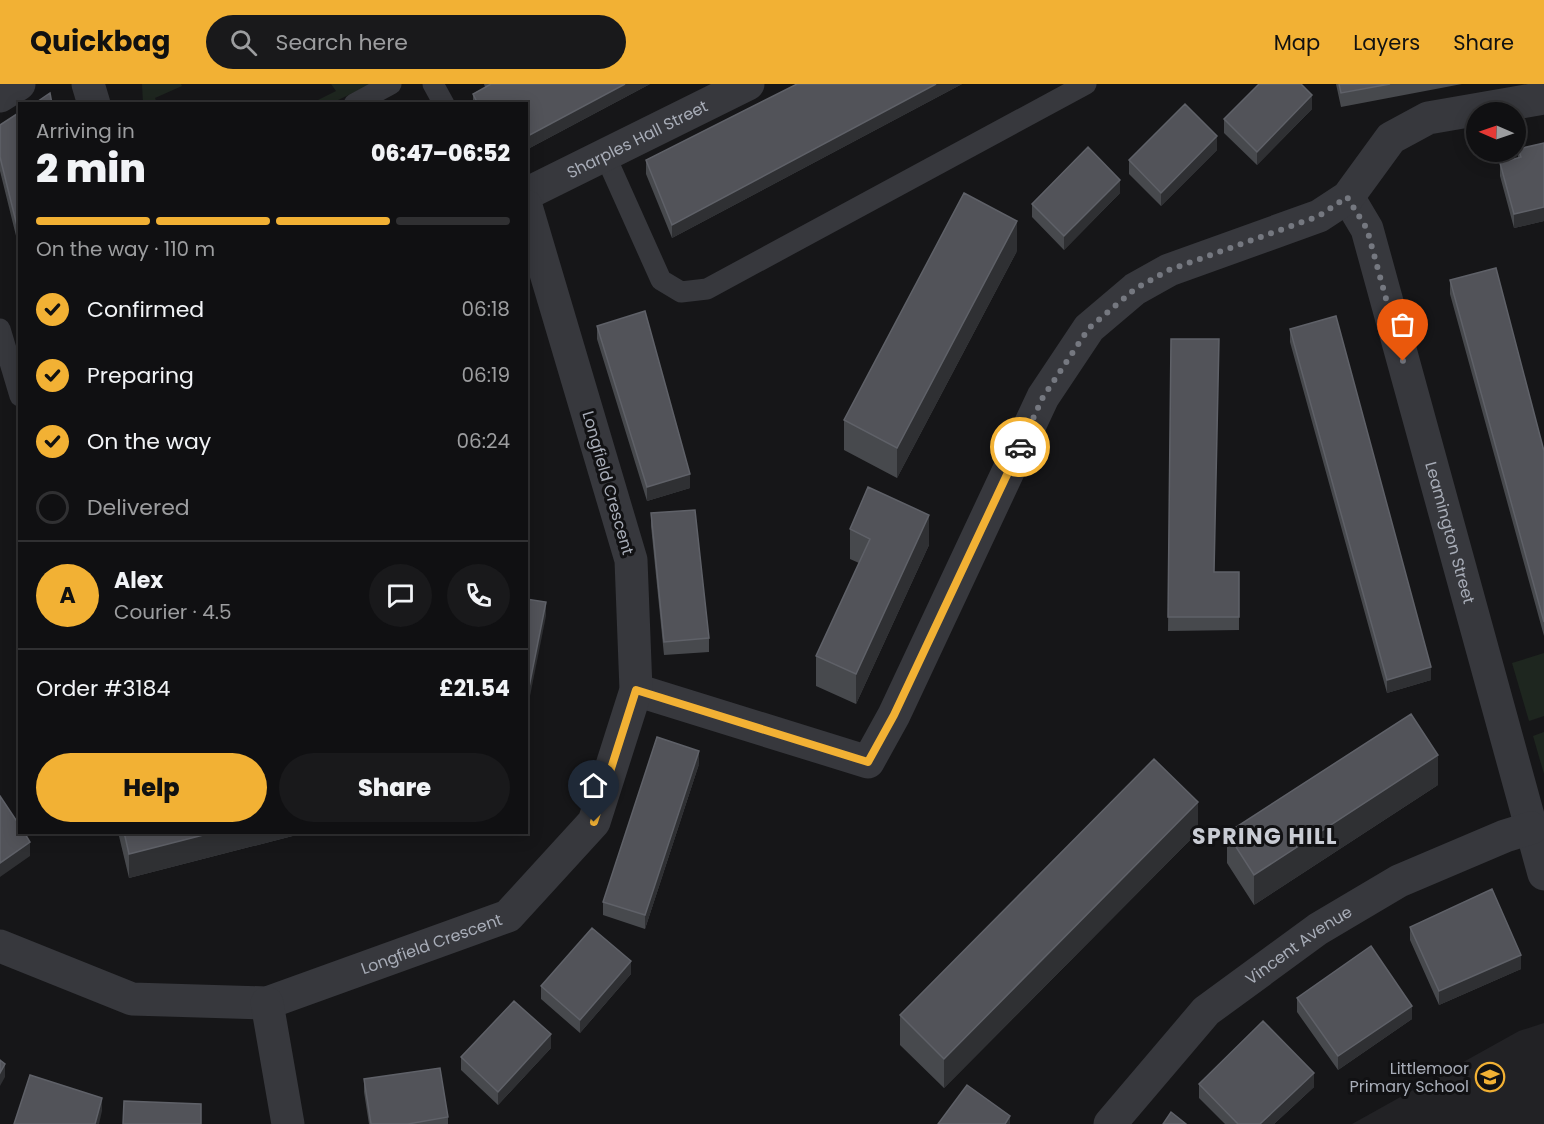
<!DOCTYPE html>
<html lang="en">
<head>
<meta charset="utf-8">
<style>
  :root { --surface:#101012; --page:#19191b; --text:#f1f3f6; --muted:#9c9d9f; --line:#303032; --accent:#f2b134 }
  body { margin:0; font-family:Poppins,sans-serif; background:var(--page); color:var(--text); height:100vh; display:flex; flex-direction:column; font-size:22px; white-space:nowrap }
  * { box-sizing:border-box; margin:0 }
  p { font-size:20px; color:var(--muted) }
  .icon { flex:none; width:33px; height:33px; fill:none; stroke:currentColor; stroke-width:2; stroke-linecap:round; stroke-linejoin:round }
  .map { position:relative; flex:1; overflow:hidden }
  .sheet { position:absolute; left:18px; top:18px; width:510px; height:732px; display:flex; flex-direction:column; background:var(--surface); border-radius:0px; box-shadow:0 3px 15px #0003,0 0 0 2px var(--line) }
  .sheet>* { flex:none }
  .needle { width:39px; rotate:272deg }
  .buttons { position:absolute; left:1466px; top:18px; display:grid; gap:12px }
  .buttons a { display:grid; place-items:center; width:60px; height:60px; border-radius:50%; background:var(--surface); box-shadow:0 3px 15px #0003,0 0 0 2px var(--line); font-size:30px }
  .pin { position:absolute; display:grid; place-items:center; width:51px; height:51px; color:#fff; margin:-62px -26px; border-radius:50% 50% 50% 0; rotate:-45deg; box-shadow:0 0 6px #0007 }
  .pin .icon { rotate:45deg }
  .courier { position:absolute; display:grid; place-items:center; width:60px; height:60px; margin:-30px; border:4px solid #f2b134; border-radius:50%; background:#fff; color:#222; box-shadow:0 2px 8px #0007 }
  .head em { font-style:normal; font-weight:800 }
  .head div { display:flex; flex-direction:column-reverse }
  .head { display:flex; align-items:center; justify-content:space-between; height:102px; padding:0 18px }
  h1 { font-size:39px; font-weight:800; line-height:45px }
  .bar { display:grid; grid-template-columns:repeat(4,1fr); gap:9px 6px; align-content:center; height:72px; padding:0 18px }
  .bar i { height:8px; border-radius:4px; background:var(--line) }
  .bar .current { background:var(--accent) }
  .bar p { grid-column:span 4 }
  .line { display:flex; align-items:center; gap:15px; padding:0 18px; border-top:2px solid var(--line) }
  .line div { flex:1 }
  .round { display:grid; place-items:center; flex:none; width:63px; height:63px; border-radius:32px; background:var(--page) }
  ol { padding:0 18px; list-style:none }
  li { display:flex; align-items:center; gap:18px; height:66px }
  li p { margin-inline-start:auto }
  li .icon { padding:6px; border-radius:50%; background:var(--accent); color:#111; stroke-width:4 }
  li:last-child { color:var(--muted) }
  li i { width:33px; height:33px; border:3px solid var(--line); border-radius:50% }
  .action { display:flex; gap:12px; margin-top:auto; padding:12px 18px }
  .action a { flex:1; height:69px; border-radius:36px; background:var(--accent); color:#111; font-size:24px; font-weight:800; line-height:69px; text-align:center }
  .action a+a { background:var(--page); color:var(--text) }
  header { display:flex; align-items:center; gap:36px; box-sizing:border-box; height:84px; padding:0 30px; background:var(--accent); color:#111 }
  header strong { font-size:28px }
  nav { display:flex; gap:33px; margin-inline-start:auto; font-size:21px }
  .search { width:420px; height:54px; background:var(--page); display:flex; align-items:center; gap:15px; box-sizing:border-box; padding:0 21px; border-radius:33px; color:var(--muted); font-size:22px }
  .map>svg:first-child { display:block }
</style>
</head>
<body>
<header>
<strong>Quickbag</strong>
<div class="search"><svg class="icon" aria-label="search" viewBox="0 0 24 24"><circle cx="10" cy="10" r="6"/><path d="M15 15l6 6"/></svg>Search here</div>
<nav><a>Map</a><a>Layers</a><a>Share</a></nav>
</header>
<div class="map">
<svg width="1544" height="1040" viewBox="0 0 1544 1040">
  <rect width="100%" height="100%" fill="#161618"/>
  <path fill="#222225" d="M1544 939V1040H1352L1519 947Z"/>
  <path fill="#1e261f" d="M142 0H181L182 2 155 14 157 19H143Z
    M331 0H371L332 19 310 20 336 7Z
    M1544 569V632L1529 637 1512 579Z
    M1544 648V690L1533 652Z"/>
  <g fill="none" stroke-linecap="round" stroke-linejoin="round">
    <path stroke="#37383d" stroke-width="21" d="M433 0 444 20
      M354 20 391 0
      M605 71 661 196 681 208 707 205 1086 0
      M0 245 20 312"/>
    <g stroke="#37383d" stroke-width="33">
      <path d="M88 0 94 20"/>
      <path d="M0 12 19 0"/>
      <path id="s1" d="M526 110 748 0"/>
      <path id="s2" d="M1348 113 1367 145 1544 790"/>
      <path d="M636 606 868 678 894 631 1043 313 1089 244 1135 205 1169 186 1319 132 1348 113 1391 54 1428 34 1544 14"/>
      <path id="s3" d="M0 862 132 915 267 919 508 832 594 738 636 606 631 476 526 122"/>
      <path d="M267 919 288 1040"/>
      <path id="s4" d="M1110 1040 1206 927 1318 845 1399 797 1505 752 1531 744"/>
    </g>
  </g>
  <path fill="#47494d" d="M484 0H650L526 66V20H473V10L485 3Z
    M797 0H962L672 154 646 90V76Z
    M1336 0H1462L1341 23Z
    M1312 25 1257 81 1224 49V35Z
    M20 28V168L0 87V41Z
    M1544 59V137L1514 144 1500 92V79L1518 74V65Z
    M1217 66 1161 122 1129 90V76Z
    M1120 109 1064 166 1032 133V120Z
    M1017 167 897 394 844 366V336Z
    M1450 196 1544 367V552L1450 210Z
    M597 242 690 404 647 417 597 255Z
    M1290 245 1431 596 1387 609 1290 258Z
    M1171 255 1214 488H1239V546L1168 547Z
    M651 429 709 554V568L664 571 651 442Z
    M850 445 929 461 856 620 816 602V572L859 479 850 475Z
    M699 680 645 845 603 831V818Z
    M1438 701 1254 821 1227 779V749Z
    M118 748H308L129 794Z
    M1198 748 944 1004 900 961V931Z
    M1410 843 1521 885 1439 921 1410 856Z
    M631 890 580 949 541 915V902Z
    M1297 914 1412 935 1338 986 1297 928Z
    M551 964 498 1021 461 986V973Z
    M364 995 448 1033V1040H369L364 1008Z
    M1199 1000 1314 1003 1274 1040H1225L1199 1014Z"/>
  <path fill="#2f3033" d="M625 0H650L526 66V53Z
    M936 0H962L672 154V141Z
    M1312 11V25L1257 81V68Z
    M1217 52V66L1161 122V109Z
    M1120 96V109L1064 166V152Z
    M1544 123V137L1514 144V130Z
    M1017 137V167L897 394V364Z
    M690 390V404L647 417V403Z
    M929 431V461L856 620V590Z
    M546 518V532L526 632V618Z
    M1431 583V596L1387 609V596Z
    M699 667V680L645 845V831Z
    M1438 671V701L1254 821V791Z
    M1198 718V748L944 1004V975Z
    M215 748H308L129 794V770Z
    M30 758V772L0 793V779Z
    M1521 871V885L1439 921V907Z
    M631 877V890L580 949V936Z
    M1412 922V935L1338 986V972Z
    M551 950V964L498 1021V1008Z
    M5 980V993L0 1002V989Z
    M1314 989V1003L1274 1040H1260Z
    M102 1014V1027L99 1040H95Z
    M1010 1032V1040H1005Z"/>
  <path fill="#525359" stroke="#5f6168" stroke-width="1.5" d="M491 0H625L526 53V20H478L473 10Z
    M797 0H936L672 141 646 76Z
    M1259 0H1301L1312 11 1257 68 1224 35Z
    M1339 0H1390L1341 9Z
    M50 9 52 20H34Z
    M1185 20 1217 52 1161 109 1129 76Z
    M20 28V154L0 73V41Z
    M1544 59V123L1514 130 1500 79 1521 73 1518 65Z
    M1088 63 1120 96 1064 152 1032 120Z
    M964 109 1017 137 897 364 844 336Z
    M1496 184 1544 367V538L1450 196Z
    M645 227 690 390 647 403 597 242Z
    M1336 232 1431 583 1387 596 1290 245Z
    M1171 255H1219L1214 488H1239V533H1168Z
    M868 403 929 431 856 590 816 572 870 455 850 445Z
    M695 426 709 554 664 558 651 429Z
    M526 515 546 518 526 618Z
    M1411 630 1438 671 1254 791 1227 749Z
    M657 653 699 667 645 831 603 818Z
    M1154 675 1198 718 944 975 900 931Z
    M0 712 20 742V748H24L30 758 0 779Z
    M124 748H215L129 770Z
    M1492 805 1521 871 1439 907 1410 843Z
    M592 844 631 877 580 936 541 902Z
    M1371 862 1412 922 1338 972 1297 914Z
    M514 917 551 950 498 1008 461 973Z
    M1263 937 1314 989 1260 1040H1238L1199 1000Z
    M0 976 5 980 0 989Z
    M440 984 448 1033 408 1040H371L364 995Z
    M30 991 102 1014 95 1040H14Z
    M967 1001 1010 1032 1005 1040H938Z
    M124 1017 201 1020V1040H123Z
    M1171 1028 1186 1040H1163Z"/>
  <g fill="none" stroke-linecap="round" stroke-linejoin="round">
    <path stroke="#757880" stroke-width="6" stroke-dasharray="0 10.8" d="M1020 363 1043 313 1089 244 1135 205 1169 186 1319 132 1347 113 1367 145 1403 277"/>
    <path stroke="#f2b134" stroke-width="8" d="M594 738 636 606 868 678 894 631 1020 363"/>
  </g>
  <defs>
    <g id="school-ring" transform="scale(1.5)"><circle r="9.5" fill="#111113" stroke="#f2b134" stroke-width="1.5"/><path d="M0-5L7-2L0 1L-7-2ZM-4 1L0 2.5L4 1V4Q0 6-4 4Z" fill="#f2b134"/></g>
  </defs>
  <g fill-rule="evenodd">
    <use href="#school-ring" x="1490" y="993"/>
  </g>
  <g text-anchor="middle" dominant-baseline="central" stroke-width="6" stroke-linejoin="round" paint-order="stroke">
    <g font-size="16" fill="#a8adb8" stroke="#111113">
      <text stroke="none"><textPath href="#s1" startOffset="124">Sharples Hall Street</textPath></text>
      <text transform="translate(608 399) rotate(74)">Longfield Crescent</text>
      <text stroke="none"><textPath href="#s2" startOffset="352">Leamington Street</textPath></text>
      <text stroke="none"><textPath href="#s3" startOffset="452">Longfield Crescent</textPath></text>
      <text stroke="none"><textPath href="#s4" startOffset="262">Vincent Avenue</textPath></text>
    </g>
    <g font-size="16" fill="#a8adb8" stroke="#111113" text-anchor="end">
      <text x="1469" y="984">Littlemoor<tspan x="1469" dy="18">Primary School</tspan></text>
    </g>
    <g font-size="22" font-weight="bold" letter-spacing="1.5" fill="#c9ccd4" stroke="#111113">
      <text x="1265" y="752">SPRING HILL</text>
    </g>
  </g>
</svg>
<div class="buttons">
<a><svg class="needle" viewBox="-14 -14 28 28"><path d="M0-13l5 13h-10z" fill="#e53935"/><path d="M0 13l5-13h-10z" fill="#9c9d9f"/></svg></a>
</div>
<div class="pin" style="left:1403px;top:277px;background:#ea580c"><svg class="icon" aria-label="bag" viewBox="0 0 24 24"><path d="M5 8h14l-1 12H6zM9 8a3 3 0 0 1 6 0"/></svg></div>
<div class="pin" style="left:594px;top:738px;background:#1f2937"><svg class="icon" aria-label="home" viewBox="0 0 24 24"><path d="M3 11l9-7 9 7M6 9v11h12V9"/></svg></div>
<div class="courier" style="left:1020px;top:363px"><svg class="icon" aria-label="car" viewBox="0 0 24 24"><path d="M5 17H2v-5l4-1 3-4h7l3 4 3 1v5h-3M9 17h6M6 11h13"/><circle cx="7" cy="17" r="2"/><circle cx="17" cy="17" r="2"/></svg></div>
<section class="sheet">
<div class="head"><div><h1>2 min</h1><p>Arriving in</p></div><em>06:47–06:52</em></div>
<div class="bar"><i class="current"></i><i class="current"></i><i class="current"></i><i></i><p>On the way · 110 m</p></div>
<ol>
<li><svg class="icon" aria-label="check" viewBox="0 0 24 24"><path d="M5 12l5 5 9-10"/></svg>Confirmed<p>06:18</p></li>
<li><svg class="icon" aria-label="check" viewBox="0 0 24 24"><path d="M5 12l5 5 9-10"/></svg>Preparing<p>06:19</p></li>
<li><svg class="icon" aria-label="check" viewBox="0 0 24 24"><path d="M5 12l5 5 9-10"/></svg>On the way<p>06:24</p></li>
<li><i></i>Delivered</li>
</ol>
<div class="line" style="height:108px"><b class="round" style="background:var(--accent);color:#111">A</b><div><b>Alex</b><p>Courier · 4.5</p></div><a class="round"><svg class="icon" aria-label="chat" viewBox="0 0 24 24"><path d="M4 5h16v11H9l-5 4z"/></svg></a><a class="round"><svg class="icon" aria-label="phone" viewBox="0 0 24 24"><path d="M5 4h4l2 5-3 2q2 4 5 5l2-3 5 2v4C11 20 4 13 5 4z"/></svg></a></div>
<div class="line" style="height:78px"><div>Order #3184</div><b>£21.54</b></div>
<div class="action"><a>Help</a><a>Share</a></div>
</section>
</div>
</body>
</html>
